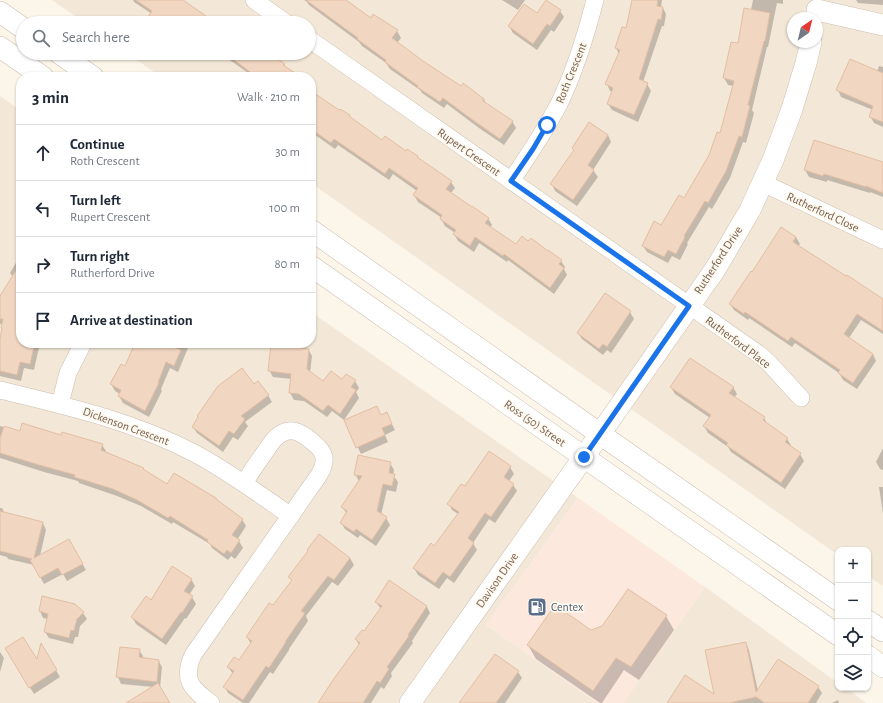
<!DOCTYPE html>
<html lang="en">
<head>
<meta charset="utf-8">
<style>
	body { margin:0; font-family:"Alegreya Sans",sans-serif; background:#f2f2f3; color:#1f2937 }
	.controls { position:absolute; right:12px; bottom:12px; display:grid; overflow:hidden; border-radius:8px; box-shadow:0 1px 3px #0004 }
	.controls button { width:36px; height:36px; display:grid; place-items:center; padding:0; border:0; border-bottom:1px solid #e0e1e3; background:#fff; color:#1f2937; font:20px sans-serif }
	.compass { position:absolute; left:787px; top:12px; width:36px; height:36px; border-radius:50%; background:#fff; box-shadow:0 1px 3px #0004; rotate:35deg }
	.stop { position:absolute; width:12px; height:12px; margin:-9px; border:3px solid #1a73e8; border-radius:50%; background:#fff }
	.stop.end { background:#1a73e8; border-color:#fff; box-shadow:0 1px 4px #0008 }
	.list { margin:0; padding:0; list-style:none }
	h2 { display:flex; justify-content:space-between; align-items:center; height:52px; margin:0; padding:0 16px; font-size:17px }
	h2 small { font-size:13px; font-weight:400; color:#747a83 }
	.list li { display:grid; grid-template-columns:26px 1fr auto; gap:12px; align-items:center; box-sizing:border-box; height:56px; padding:0 16px; border-top:1px solid #e0e1e3 }
	.list b { display:block; font-size:15px; white-space:nowrap }
	.list p { margin:0; font-size:13px; white-space:nowrap; color:#747a83 }
	.list em { font-size:13px; font-style:normal; color:#747a83 }
	.icon { flex:none; width:22px; height:22px; fill:none; stroke:currentColor; stroke-width:2; stroke-linecap:round; stroke-linejoin:round }
	.map { position:relative; flex:none; width:883px; height:703px; overflow:hidden }
	.search { position:absolute; background:#fff; box-shadow:0 1px 3px #0004; left:16px; top:16px; width:300px; height:44px; display:flex; align-items:center; gap:10px; box-sizing:border-box; padding:0 14px; border-radius:22px; color:#747a83; font-size:15px }
	.panel { position:absolute; background:#fff; box-shadow:0 1px 3px #0004; left:16px; top:72px; width:300px; height:276px; border-radius:16px }
	.map>svg:first-child { display:block }
</style>
</head>
<body>
<div class="map">
<svg width="883" height="703" viewBox="0 0 883 703">
	<rect width="100%" height="100%" fill="#fcf5e9"/>
	<g fill="#f3e8d7" fill-rule="evenodd">
		<path d="M52 0H883V586L868 576V550H838V555L311 183V77H161L127 53H309V23H85ZM793 18H817V42H793Z"/>
		<path d="M0 96 21 111V343H311V312L578 498 486 625 597 703H0Z"/>
		<path d="M705 587 838 683V688H846L866 703H623Z"/>
	</g>
	<path fill="#fce8dd" d="M578 498 705 587 623 703H597L486 625Z"/>
	<g fill="#0003">
		<path d="M133 0H183L214 23H146L152 14 134 2Z"/>
		<path d="M304 0H345L371 19 397 31 401 38 397 43 422 61 461 87 484 99 486 104 512 121 516 128 504 145 479 128 447 104 444 108 422 93 420 90 390 69 386 63 362 46 359 42 309 5 307 2Z"/>
		<path d="M502 0H525L518 10Z"/>
		<path d="M633 0H662L661 8H663L666 14 664 26H662L643 82 647 84 651 91 638 122 612 110 608 104 613 92 610 91 607 84 619 54 616 48 627 29Z"/>
		<path d="M753 0H783V4L777 3 768 47H767L752 110 754 113 746 143 743 142 730 178 712 209 709 207 687 243 688 244 680 260 672 256 668 263 647 252 643 246 685 200 721 134 734 86 728 85 724 78 732 43 739 45 751 10Z"/>
		<path d="M856 0H883V5L858 3Z"/>
		<path d="M560 11 564 17 554 32 551 30 537 50 513 33 509 26Z"/>
		<path d="M220 53H264L284 64 286 68 299 77H252L251 75Z"/>
		<path d="M879 66 883 67V127L874 123 870 116 873 110 841 97 838 90 877 71Z"/>
		<path d="M311 92 383 142 451 182 455 188 451 193 488 218 492 225 490 228 516 246 561 261 565 267 564 269 567 275 554 294 508 260 507 262 479 243 474 252 458 241 454 234 455 233 445 226 441 219 442 218 418 202 414 195 417 191 393 174 389 180 338 145 335 149 311 132Z"/>
		<path d="M608 135 611 142 593 170 598 177 577 206 555 191 552 184Z"/>
		<path d="M883 162V197L870 192V193L827 180V182L809 177 805 170Z"/>
		<path d="M796 237 800 244 798 246 883 300V334L861 320 849 338 873 354 876 361 857 389 843 380 839 373 795 343 792 347 749 318 748 320 734 310 730 304 752 273Z"/>
		<path d="M17 261 21 264V263V343H40L34 370 24 368 21 381 0 376V343L3 325 0 324V294L2 295 13 277 10 273Z"/>
		<path d="M606 295 630 312 634 319 611 353 607 350 603 355 582 339 578 333Z"/>
		<path d="M136 343H189L188 348 178 372 170 368 161 389 162 391 149 417 123 403 119 396 120 394 115 391 111 384 126 367Z"/>
		<path d="M308 349 312 356 310 373 324 382 343 380 355 381 359 388 356 392 359 398 344 420 332 411 327 417 304 401 294 400 290 393 292 379 273 377 269 370Z"/>
		<path d="M254 386 268 395 272 402 245 422 248 426 238 440 233 437 223 452 197 433 193 427 199 418Z"/>
		<path d="M671 387H733L737 394 734 398 764 418 768 425 787 439 791 445 790 447 800 454 804 461 785 489 731 452 728 447 708 433 704 426 710 418 675 394Z"/>
		<path d="M390 420 395 430 385 435 388 442 361 454 345 421Z"/>
		<path d="M0 426 20 432 62 436 102 445 106 451V453L143 469 144 471 168 486 242 519 246 526 237 540 239 541 243 548 235 559 231 556 228 560 212 548 210 544 173 522 172 524 141 506 117 496 79 483 78 481 44 472 0 458Z"/>
		<path d="M883 448V470L880 469 876 462Z"/>
		<path d="M390 463 394 470 393 475 398 482 396 492 387 490 381 515 386 518 390 525 376 546 360 535 358 538 345 529 341 523 347 514 342 507 359 481 355 474Z"/>
		<path d="M510 467 514 474 509 481 513 485 517 491 495 523 489 519 473 543 477 550 454 583 447 578 439 589 418 575 414 568 435 547 458 514 452 510 449 504 465 488Z"/>
		<path d="M879 487H883V513Z"/>
		<path d="M0 508H2L5 514 43 523 46 530 40 556 69 540 86 570 67 581 63 574 44 584 34 565 8 559 7 557 0 555Z"/>
		<path d="M350 558 354 565 338 586 332 582 306 616 308 621 289 649V650L273 674 270 672 249 703H243L228 693 225 687 233 674 228 667 239 662 251 644 247 637 273 607 292 581 289 577Z"/>
		<path d="M191 579 195 586 189 595 192 597 196 604 186 619 185 618 166 645 136 624 132 617 151 601Z"/>
		<path d="M390 582 427 607 430 613 412 641 413 643 391 673 392 676 384 689 381 687 371 703H320L359 645 356 639 364 632 381 609 376 602Z"/>
		<path d="M628 590 666 616 674 630 639 680 624 670 602 703H600L536 659 528 645 590 631 603 627Z"/>
		<path d="M40 611 83 613 87 619 80 626 78 637H75L73 644 49 638 45 632 48 619 43 618Z"/>
		<path d="M746 643 749 650 758 691 818 687 822 693 816 703H668L716 696Z"/>
		<path d="M41 646 60 677 34 694 6 648 37 662Z"/>
		<path d="M139 650 143 656V659L158 660 162 667 160 688 169 703H128L154 687 121 684 118 677Z"/>
		<path d="M0 652 4 658 0 672Z"/>
		<path d="M518 672 522 678 505 703H460Z"/>
		<path d="M838 700 839 703H832Z"/>
	</g>
	<g fill="#f1d6c1" stroke="#e3bea2">
		<path d="M136 0H183L216 23H144L152 11Z"/>
		<path d="M306 0H346L371 18 373 14 398 30 392 38 423 61 461 86 463 83 484 99 483 101 513 121 500 139 474 121 443 98 440 102 417 87 418 86 385 62 386 60 357 39 358 38Z"/>
		<path d="M546 0 561 10 550 26 547 24 533 44 508 26 524 4 537 13Z"/>
		<path d="M632 0H658L657 6 663 7 661 20 658 19 639 79 648 83 634 115 607 104 613 88 605 84 620 50 615 48 622 27 626 28Z"/>
		<path d="M744 8 770 13 765 41H764L748 105 750 106 742 137 739 136 726 171 708 203 705 201 684 236 685 237 676 254 668 250 664 257 642 246 654 221 661 225 679 195 684 198 709 155 717 132 720 133 734 81 723 78 731 42 738 43Z"/>
		<path d="M225 53H269L285 64 283 65 301 77H246L250 72Z"/>
		<path d="M850 59 883 73V122L869 117 873 106 836 90Z"/>
		<path d="M311 91 339 110 340 109 350 115 349 116 382 140 385 136 406 151 407 149 418 156 417 157 452 181 446 189 472 207V206L489 218 485 223 516 244 522 236 528 241 531 238 548 251V250L562 260 559 264 564 268 550 288 504 254 503 256 475 237 470 246 453 234 456 230 440 219 442 215 413 195 418 188 389 168 385 174 334 139 331 143 311 129Z"/>
		<path d="M589 122 608 135 588 165 594 170 573 200 550 184 574 150 572 148Z"/>
		<path d="M814 140 883 162V193L866 186V187L824 174 823 176 804 170Z"/>
		<path d="M781 227 796 237 793 242 846 276 847 275 883 299V331L857 314 844 334 873 354 853 383 838 373 840 370 791 337 788 341 745 312 744 314 729 304 751 271 752 272Z"/>
		<path d="M21 262V343H35L30 364 20 362 17 375 0 371V339L2 328H1L3 319H0V296Z"/>
		<path d="M605 293 631 311 607 347 603 344 599 349 577 333Z"/>
		<path d="M135 343H165L181 350 174 366 166 362 158 383H159L145 411 118 396 121 390 110 384 121 364 125 366Z"/>
		<path d="M271 344 309 349 307 369 323 381 331 371 342 379 346 374 356 380 351 387 356 390 340 414 328 405 323 411 299 394 289 393 291 374 268 371Z"/>
		<path d="M690 358 734 387 729 393 765 417 763 420 788 438 785 442 801 453 781 483 726 445 728 443 703 426 711 415 670 387Z"/>
		<path d="M242 368 254 384 258 381 269 395 241 416 245 419 234 434 229 431 219 446 192 427 198 417 197 416 218 386Z"/>
		<path d="M377 406 381 415 387 412 392 424 382 428 385 435 356 448 344 420Z"/>
		<path d="M22 423 61 435 62 432 103 444 101 450 144 468 143 469 167 484 174 473 216 498V499L243 519 232 535 240 540 231 553 227 550 224 554 207 542 208 540 170 516 168 518 137 500 113 489 74 477 75 475 39 465 0 453V438L4 426 20 431Z"/>
		<path d="M489 451 511 466 504 477 514 484 491 517 485 513 468 538 474 543 450 577 443 572 435 583 413 568 431 543 434 546 459 512 447 504 461 484 465 486Z"/>
		<path d="M358 455 391 462 389 473 395 474 392 486 383 484 377 511 387 517 372 540 356 529 354 532 340 523 347 511 341 507 362 476 354 475Z"/>
		<path d="M0 511 43 522 34 558 69 539 83 564 62 575 58 568 40 578 30 560 32 559 0 551Z"/>
		<path d="M319 534 350 558 334 580 328 576 301 611 305 613 285 642H286L269 668 266 666 243 700 223 687 234 671 227 667 234 657 239 660 252 641 246 637 269 603 273 605 292 580 288 577 308 551 307 550Z"/>
		<path d="M172 566 192 579 184 591 193 596 182 613 181 612 162 639 131 617 146 596 151 600Z"/>
		<path d="M389 580 427 606 408 635 409 636 387 667 389 669 380 683 377 681 363 703H318L333 680 360 643 355 639 362 630 364 631 382 606 375 602Z"/>
		<path d="M628 589 667 615 631 667 616 658 593 691 527 645 555 605 591 630 602 626Z"/>
		<path d="M42 596 75 604 84 612 77 619 74 631 71 630 69 638 44 632 48 614 39 611Z"/>
		<path d="M23 637 37 659 41 643 57 670 29 688 5 648Z"/>
		<path d="M746 642 756 692 778 659 819 686 808 703H765L756 697 729 703H667L685 675 714 694 705 650Z"/>
		<path d="M120 647 140 649 139 657 159 660 157 682 116 677Z"/>
		<path d="M495 654 519 671 496 703H459Z"/>
		<path d="M158 683 170 703H126Z"/>
	</g>
	<g fill="none" stroke-linecap="round" stroke-linejoin="round">
		<g stroke="#cebeaf" stroke-width="18">
			<g id="minor">
				<path d="M254 0 286 23"/>
				<path d="M309 39 760 355 768 362 801 398"/>
				<path d="M511 181C528 156 545 131 559 104 575 71 586 35 595 0"/>
				<path d="M763 183 883 240"/>
				<path d="M0 390C66 406 133 421 194 453 228 471 259 494 291 516"/>
				<path d="M60 404 68 373 83 343"/>
				<path d="M211 703C191 689 182 679 193 655L319 475C322 470 325 463 324 457 322 447 303 433 294 431 289 430 283 432 279 435 273 439 269 446 265 452 258 462 251 472 244 483"/>
			</g>
		</g>
		<g stroke="#cebeaf" stroke-width="22">
			<g id="tertiary">
				<path d="M817 10 883 25"/>
				<path d="M0 12 23 28"/>
				<path d="M0 47 43 77"/>
				<path d="M59 53 93 77"/>
				<path d="M311 230 600 434 838 600"/>
				<path d="M311 266 838 635"/>
				<path d="M868 621 883 631"/>
				<path d="M868 656 883 667"/>
				<path d="M410 703 600 434 716 268 750 210 773 160 792 109 806 63 811 42"/>
			</g>
		</g>
		<use href="#minor" stroke="#fff" stroke-width="17"/>
		<use href="#tertiary" stroke="#fff" stroke-width="21"/>
	</g>
	<g fill="none" stroke-linecap="round" stroke-linejoin="round">
		<path stroke="#1a73e8" stroke-width="5" d="M547 125 533 149 511 181 689 306 584 457"/>
	</g>
	<defs>
		<g id="fuel-square" transform="scale(1)"><rect x="-9" y="-9" width="18" height="18" rx="4" fill="#5c6f8a" stroke="#fef9ef"/><path d="M-5.5-6h7V0h2V4h1.3V-2.5L3-4.5l.8-.8L6-3V5H2.5V1h-1V6h-7ZM-4.2-4.7v3.2H.2V-4.7Z" fill="#fff"/></g>
	</defs>
	<g fill-rule="evenodd">
		<use href="#fuel-square" x="537" y="607"/>
	</g>
	<g text-anchor="middle" dominant-baseline="central" stroke-width="3.5" stroke-linejoin="round" paint-order="stroke">
		<g font-size="12" fill="#765e4d" stroke="#fef9ef">
			<text transform="translate(571 73) rotate(-68)">Roth Crescent</text>
			<text transform="translate(469 152) rotate(35)">Rupert Crescent</text>
			<text transform="translate(823 212) rotate(25)">Rutherford Close</text>
			<text transform="translate(718 260) rotate(-57)">Rutherford Drive</text>
			<text transform="translate(738 342) rotate(37)">Rutherford Place</text>
			<text transform="translate(535 423) rotate(35)">Ross (50) Street</text>
			<text transform="translate(126 426) rotate(20)">Dickenson Crescent</text>
			<text transform="translate(497 580) rotate(-55)">Davison Drive</text>
		</g>
		<g font-size="12" fill="#4e5e75" stroke="#fef9ef" text-anchor="start">
			<text x="551" y="607">Centex</text>
		</g>
	</g>
</svg>
<div class="controls">
<button>+</button>
<button>−</button>
<button><svg class="icon" aria-label="locate" viewBox="0 0 24 24"><circle cx="12" cy="12" r="6"/><path d="M12 2v4M12 18v4M2 12h4M18 12h4"/></svg></button>
<button><svg class="icon" aria-label="layers" viewBox="0 0 24 24"><path d="M12 4l9 5-9 5-9-5zM3 14l9 5 9-5"/></svg></button>
</div>
<svg class="compass" viewBox="-18 -18 36 36"><path d="M0-13l5 13h-10z" fill="#e53935"/><path d="M0 13l5-13h-10z" fill="#747a83"/></svg>
<div class="stop" style="left:547px;top:125px"></div>
<div class="stop end" style="left:584px;top:457px"></div>
<div class="search"><svg class="icon" aria-label="search" viewBox="0 0 24 24"><circle cx="10" cy="10" r="6"/><path d="M15 15l6 6"/></svg>Search here</div>
<section class="panel">
<h2>3 min<small>Walk · 210 m</small></h2>
<ul class="list">
<li><svg class="icon" aria-label="ahead" viewBox="0 0 24 24"><path d="M12 20V5M6 11l6-6 6 6"/></svg><div><b>Continue</b><p>Roth Crescent</p></div><em>30 m</em></li>
<li><svg class="icon" aria-label="left" viewBox="0 0 24 24"><path d="M17 20v-9H6M10 6l-5 5 5 5"/></svg><div><b>Turn left</b><p>Rupert Crescent</p></div><em>100 m</em></li>
<li><svg class="icon" aria-label="right" viewBox="0 0 24 24"><path d="M7 20v-9h11M14 6l5 5-5 5"/></svg><div><b>Turn right</b><p>Rutherford Drive</p></div><em>80 m</em></li>
<li><svg class="icon" aria-label="arrive" viewBox="0 0 24 24"><path d="M6 21V4h12l-3 4 3 4H6"/></svg><div><b>Arrive at destination</b></div></li>
</ul>
</section>
</div>
</body>
</html>
